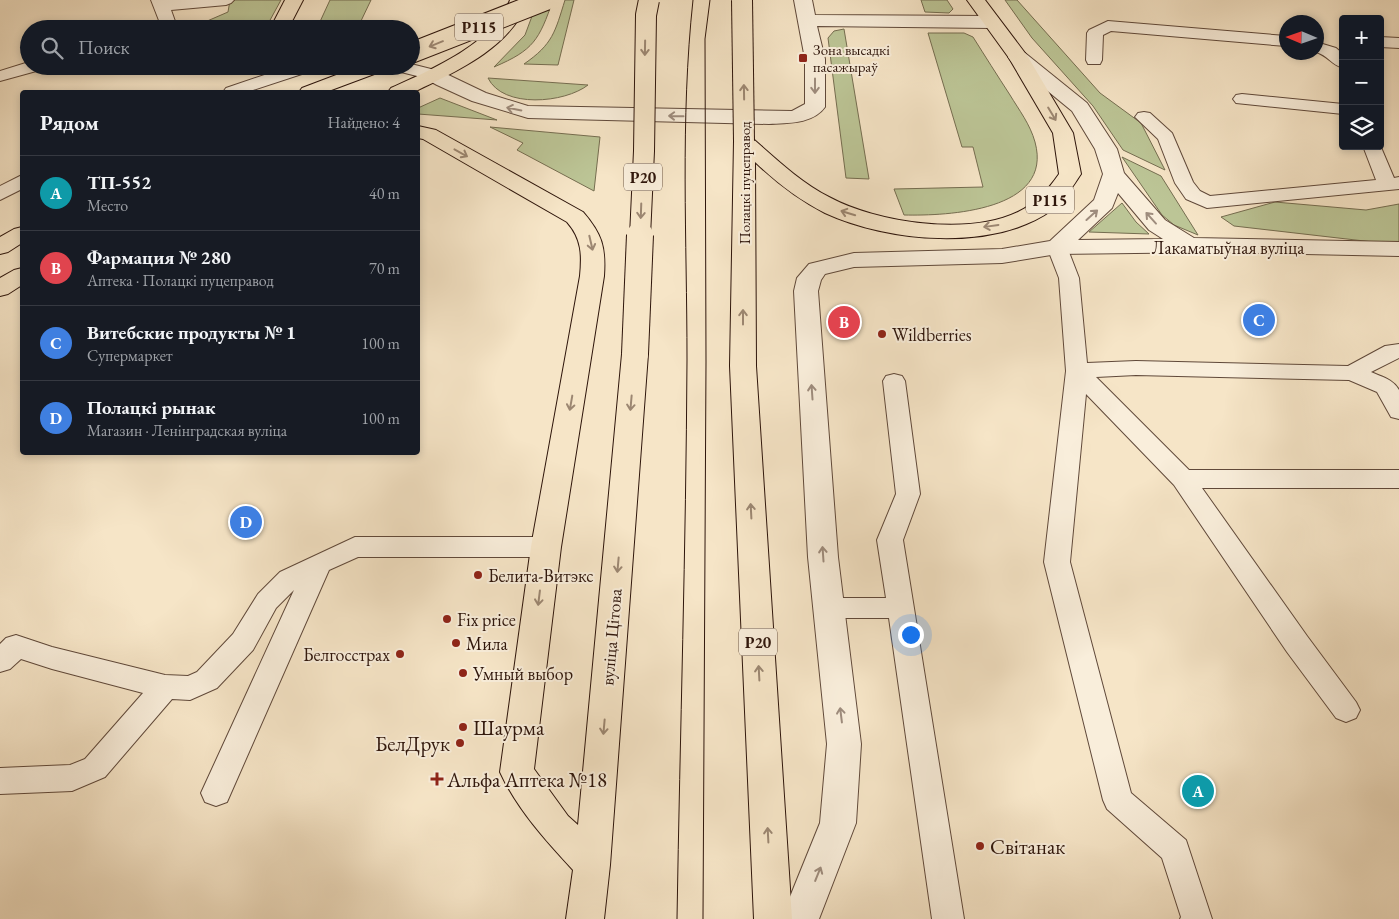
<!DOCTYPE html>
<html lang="ru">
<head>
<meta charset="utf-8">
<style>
	body { margin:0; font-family:"EB Garamond",serif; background:#20242c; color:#f1f3f6 }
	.controls { position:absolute; right:15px; top:15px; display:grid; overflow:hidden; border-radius:5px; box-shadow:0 2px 8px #0003 }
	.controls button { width:45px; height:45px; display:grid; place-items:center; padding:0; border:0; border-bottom:1px solid #363941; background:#171b24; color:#f1f3f6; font:25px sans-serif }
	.compass { position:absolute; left:1279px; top:15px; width:45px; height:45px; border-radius:50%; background:#171b24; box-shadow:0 2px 8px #0003; rotate:272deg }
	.you { position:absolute; left:910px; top:634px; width:18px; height:18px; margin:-12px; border:4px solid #fff; border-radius:50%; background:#1a73e8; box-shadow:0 0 0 8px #1a73e833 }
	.badge { display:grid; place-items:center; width:32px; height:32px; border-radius:50%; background:#c59692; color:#fff; font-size:16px; font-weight:700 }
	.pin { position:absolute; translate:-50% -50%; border:2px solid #fff; box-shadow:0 1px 5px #0006 }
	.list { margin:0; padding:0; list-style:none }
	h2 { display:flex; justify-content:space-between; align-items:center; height:65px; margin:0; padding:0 20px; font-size:21px }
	h2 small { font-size:16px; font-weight:400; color:#9ea1a6 }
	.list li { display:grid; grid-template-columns:32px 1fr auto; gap:15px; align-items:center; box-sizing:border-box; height:75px; padding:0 20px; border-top:1px solid #363941 }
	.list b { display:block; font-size:19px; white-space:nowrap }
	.list p { margin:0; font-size:16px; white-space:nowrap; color:#9ea1a6 }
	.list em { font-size:16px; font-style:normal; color:#9ea1a6 }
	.icon { flex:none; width:28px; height:28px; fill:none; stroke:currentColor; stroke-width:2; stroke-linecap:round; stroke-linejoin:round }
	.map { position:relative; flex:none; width:1399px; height:919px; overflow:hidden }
	.search { position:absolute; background:#171b24; box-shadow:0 2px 8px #0003; left:20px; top:20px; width:400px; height:55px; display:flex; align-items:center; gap:12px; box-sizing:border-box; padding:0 18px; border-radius:28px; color:#9ea1a6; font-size:19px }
	.panel { position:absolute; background:#171b24; box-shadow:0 2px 8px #0003; left:20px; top:90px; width:400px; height:365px; border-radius:5px }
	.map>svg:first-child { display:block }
</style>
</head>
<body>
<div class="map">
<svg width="1399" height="919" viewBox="0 0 1399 919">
	<rect width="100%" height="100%" fill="#f6e5c7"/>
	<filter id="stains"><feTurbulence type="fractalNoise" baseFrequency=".004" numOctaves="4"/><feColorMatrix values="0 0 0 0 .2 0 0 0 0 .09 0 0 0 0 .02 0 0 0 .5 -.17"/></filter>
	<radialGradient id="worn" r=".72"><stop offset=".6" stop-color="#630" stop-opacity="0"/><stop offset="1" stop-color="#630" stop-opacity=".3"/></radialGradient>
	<g fill="#bcc596" stroke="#756d50">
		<path d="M230 0H281L269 22 260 24 257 29H206L198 25 228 12Z"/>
		<path d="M330 0H371L360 23 347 29H319L318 26Z"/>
		<path d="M538 0H553C539 40 534 50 494 67L525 35Z"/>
		<path d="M565 0H574L558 65 524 64C553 44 555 32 565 0Z"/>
		<path d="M921 0H947L953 9 949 13 925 12Z"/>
		<path d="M1005 0H1017L1100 93 1141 123 1165 170 1123 150 1093 106 1032 38Z"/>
		<path d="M844 29 869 179 846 178 828 38 834 31Z"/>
		<path d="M928 33H964L973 37C985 56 997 75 1010 95 1019 110 1030 124 1035 142 1054 211 948 216 904 215L894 189 983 187 973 147H962Z"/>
		<path d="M488 78 588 85C565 103 503 109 488 78Z"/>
		<path d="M440 98 497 120 418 114V108Z"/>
		<path d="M490 127 600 137 594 191 517 150 523 143Z"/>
		<path d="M1122 157 1161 176 1198 235 1174 225 1162 215Z"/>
		<path d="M1275 202 1366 210 1399 204V245L1234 226 1221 217Z"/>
		<path d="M1122 203 1136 222 1149 234 1089 232Z"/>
	</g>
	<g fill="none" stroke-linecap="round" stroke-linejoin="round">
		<g stroke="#60493a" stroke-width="2">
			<g id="lane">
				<path d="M151 0H234L231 3 226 5 171 10 176 24 172 29H154L160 23Z"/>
				<path d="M1108 21 1286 36V46L1111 31 1103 35 1102 60 1100 64H1088L1086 60 1087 33 1089 30Z"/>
				<path d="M1380 37 1399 38V48L1380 47Z"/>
				<path d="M1316 42 1336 48 1343 54V68C1332 65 1327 55 1316 52Z"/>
				<path d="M29 62V66H42L40 70 0 81V71Z"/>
				<path d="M411 64 439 71 441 75 439 79 433 80 393 70 391 66H411Z"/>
				<path d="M291 66H316L314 70 247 92H223L226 88Z"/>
				<path d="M1242 94 1343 104V114L1236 103 1233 99 1236 95Z"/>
				<path d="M1144 112 1150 113 1172 133 1193 182 1200 191 1210 196 1376 180 1363 146 1380 145 1394 178 1399 177V189L1207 208 1186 199 1175 183 1158 139 1135 117 1138 113Z"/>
				<path d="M22 175V189L0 200V186Z"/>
				<path d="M1057 241 1064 243 1067 247 1079 278 1087 363 1136 361 1348 366 1385 346 1399 344V358L1371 372C1382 377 1393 379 1399 390V419L1391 417 1377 392 1349 380 1136 375 1096 377 1189 470H1399V488H1202L1307 636 1356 702 1360 710 1356 718 1346 722 1336 718 1287 652 1174 485 1086 394 1070 562 1131 793 1186 840 1212 919H1180L1181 917 1162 858 1107 809 1103 800 1044 562 1066 371 1059 278 1047 247 1050 243Z"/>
				<path d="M894 374 902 376 905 381 920 494 903 540 964 919H932L889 618H828L819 615 815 608 819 601 828 598H886L877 540 896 494 883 381 886 376Z"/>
				<path d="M355 537H546L555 540 559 547 555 554 546 557H358L329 570 227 802 216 806 205 802 201 793 294 590 276 608 253 650 217 688 190 700 172 699 105 777 72 791 0 794V768L70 765 85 759 143 693 52 669 21 659 10 669 0 672V644L6 638 16 635 52 647 165 675 188 676 197 672 233 634 258 594 280 572Z"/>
			</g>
		</g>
		<g stroke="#60493a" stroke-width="2">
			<g id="street">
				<path d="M794 0H812L815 15 991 16 998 18 1000 22 998 26 991 28 817 26 825 59V107C813 124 788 123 769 124L528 118 472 101 437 85 426 79 423 75 426 71 433 69 440 71 486 93 528 106 792 111 805 104V59Z"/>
				<path d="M1018 51 1025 53 1087 103 1117 149 1124 173 1165 220 1194 238 1399 242V256L1214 252 1057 254 1002 263 854 267 825 274 821 280 818 291 838 557 861 744 856 823 819 919H781L820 823 827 744 808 557 794 291 797 278 809 264 854 253 1002 249 1050 241 1094 200 1103 174 1095 149 1072 111 1011 61 1008 57 1011 53ZM1118 193 1149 230 1163 239 1078 240 1112 208Z"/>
			</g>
		</g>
		<g stroke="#2e150b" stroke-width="2">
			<g id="primary">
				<path d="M285 0H303L288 29H270Z"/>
				<path d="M510 0H528C512 46 460 70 418 90L413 92H388L391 88C431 70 494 43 510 0Z"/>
				<path d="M967 0H985L1028 57 1073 133 1081 174C1073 186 1064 201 1052 210 993 252 888 242 825 213 799 200 776 182 755 162L756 366 792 919H754L730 366 734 141 737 137 744 135 751 137C776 159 800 182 829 197 877 223 968 236 1018 212 1036 203 1048 190 1059 174L1053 133 1009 58Z"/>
				<path d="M360 66H387L385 70 326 92H299L302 88Z"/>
				<path d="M418 126 436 130 583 212C602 234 606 247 604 276L561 547 534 769 568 816 578 825 622 354 626 348 635 346 644 348 648 354 610 865 604 919H566L573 870C546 841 517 809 500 772L531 547 580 276C582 255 582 239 567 222L423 139 418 138Z"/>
				<path d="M22 227V243L8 252 0 254V237L14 229Z"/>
				<path d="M22 268V285L8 294 0 296V278L14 270Z"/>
			</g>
		</g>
		<use href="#lane" fill="#f9eedb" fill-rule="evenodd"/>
		<use href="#street" fill="#f9eedb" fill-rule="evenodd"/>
		<use href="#primary" fill="#f6e5c7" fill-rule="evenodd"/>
		<g stroke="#2e150b" stroke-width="1">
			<path d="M677 919C680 733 686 546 687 360 687 240 680 120 693 0"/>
			<path d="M703 919 706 362 705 39 710 0"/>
		</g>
		<g stroke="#2e150b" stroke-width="22" stroke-linecap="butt">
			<g id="primary-bridge-far1">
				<path d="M742 0 744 141"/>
				<path d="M411 53 546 0"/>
				<path d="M640 236 644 151 646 15 649 0"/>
			</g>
		</g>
		<g stroke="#2e150b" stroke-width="28" stroke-linecap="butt">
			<path id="primary-bridge" d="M635 354 640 235"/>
		</g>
		<use href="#primary-bridge-far1" stroke="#f6e5c7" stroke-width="20"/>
		<use href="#primary-bridge" stroke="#f6e5c7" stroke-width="26"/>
	</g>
	<defs><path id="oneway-shaft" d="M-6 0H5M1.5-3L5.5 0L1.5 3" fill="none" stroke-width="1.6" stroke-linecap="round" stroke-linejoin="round" transform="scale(1.25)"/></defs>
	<g stroke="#9c8772">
		<use href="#oneway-shaft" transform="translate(436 44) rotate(158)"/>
		<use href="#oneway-shaft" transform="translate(645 48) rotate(91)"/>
		<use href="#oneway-shaft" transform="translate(744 92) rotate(-91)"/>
		<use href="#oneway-shaft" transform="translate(1052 114) rotate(59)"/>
		<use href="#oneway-shaft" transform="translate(461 153) rotate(29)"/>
		<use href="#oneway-shaft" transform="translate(641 211) rotate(92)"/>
		<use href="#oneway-shaft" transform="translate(848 213) rotate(-163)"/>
		<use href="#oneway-shaft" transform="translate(991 226) rotate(172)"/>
		<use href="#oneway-shaft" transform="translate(591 243) rotate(77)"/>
		<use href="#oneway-shaft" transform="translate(743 317) rotate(-90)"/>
		<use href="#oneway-shaft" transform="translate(571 403) rotate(100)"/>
		<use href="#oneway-shaft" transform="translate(631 403) rotate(95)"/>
		<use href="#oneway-shaft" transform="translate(751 511) rotate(-93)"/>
		<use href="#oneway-shaft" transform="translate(618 565) rotate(95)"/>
		<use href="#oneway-shaft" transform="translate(539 598) rotate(97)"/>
		<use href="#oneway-shaft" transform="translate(759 673) rotate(-93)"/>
		<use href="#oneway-shaft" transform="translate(604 727) rotate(95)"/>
		<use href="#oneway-shaft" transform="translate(768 835) rotate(-93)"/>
	</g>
	<g stroke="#9e8c7d">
		<use href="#oneway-shaft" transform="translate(815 86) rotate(90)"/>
		<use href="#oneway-shaft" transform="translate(514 109) rotate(-169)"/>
		<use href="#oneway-shaft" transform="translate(676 116) rotate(-179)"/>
		<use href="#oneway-shaft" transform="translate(1092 215) rotate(-42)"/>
		<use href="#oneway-shaft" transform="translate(1151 218) rotate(-132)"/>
		<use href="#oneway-shaft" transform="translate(812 392) rotate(-94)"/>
		<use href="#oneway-shaft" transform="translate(823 554) rotate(-94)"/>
		<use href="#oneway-shaft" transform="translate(841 715) rotate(-97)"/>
		<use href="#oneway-shaft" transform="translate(818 874) rotate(-68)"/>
	</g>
	<g fill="#8f2418" stroke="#f9eedb" stroke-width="2">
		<rect x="798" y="53" width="10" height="10" rx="2.5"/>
		<circle cx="882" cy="334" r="5"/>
		<circle cx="478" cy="575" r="5"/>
		<circle cx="447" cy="619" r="5"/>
		<circle cx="456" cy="643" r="5"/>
		<circle cx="400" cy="654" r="5"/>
		<circle cx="463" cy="673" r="5"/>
		<circle cx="463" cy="727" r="5"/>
		<circle cx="460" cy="743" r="5"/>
		<path d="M434.5 771.5h5v5h5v5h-5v5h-5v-5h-5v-5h5z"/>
		<circle cx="980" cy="846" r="5"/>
	</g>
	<g text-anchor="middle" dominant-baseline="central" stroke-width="4" stroke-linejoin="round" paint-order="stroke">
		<g font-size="15" fill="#2e150b" stroke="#f9eedb" text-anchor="start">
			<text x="813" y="49">Зона высадкі<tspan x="813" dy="17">пасажыраў</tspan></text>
		</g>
		<g font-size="15" fill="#2e150b" stroke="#f9eedb">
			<text transform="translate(744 183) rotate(-90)">Полацкі пуцеправод</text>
		</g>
		<g fill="#f9eedb" stroke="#6b5649" stroke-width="1">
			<rect x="455" y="13.5" width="48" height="27" rx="4"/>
			<rect x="624" y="163.5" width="38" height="27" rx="4"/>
			<rect x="1026" y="186.5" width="48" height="27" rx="4"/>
			<rect x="739" y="628.5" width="38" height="27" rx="4"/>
		</g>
		<g font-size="16" font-weight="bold" fill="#2e150b">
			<text x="479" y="27">Р115</text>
			<text x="643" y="177">Р20</text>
			<text x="1050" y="200">Р115</text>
			<text x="758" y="642">Р20</text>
		</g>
		<g font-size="18" fill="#2e150b" stroke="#f9eedb">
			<text x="1228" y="247">Лакаматыўная вуліца</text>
			<text transform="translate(611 637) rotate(-85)">вуліца Цітова</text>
		</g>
		<g font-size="18" fill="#2e150b" stroke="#f9eedb" text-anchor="start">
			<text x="892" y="334">Wildberries</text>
			<text x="488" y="575">Белита-Витэкс</text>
			<text x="457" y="619">Fix price</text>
			<text x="466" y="643">Мила</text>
			<text x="390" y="654" text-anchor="end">Белгосстрах</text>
			<text x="473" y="673">Умный выбор</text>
		</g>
		<g font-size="21" fill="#2e150b" stroke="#f9eedb" text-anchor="start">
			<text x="473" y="727">Шаурма</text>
			<text x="450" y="743" text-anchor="end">БелДрук</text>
			<text x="447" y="779">Альфа Аптека №18</text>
			<text x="990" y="846">Світанак</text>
		</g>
	</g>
	<rect width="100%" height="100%" filter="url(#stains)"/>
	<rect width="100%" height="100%" fill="url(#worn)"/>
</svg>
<div class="controls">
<button>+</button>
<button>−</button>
<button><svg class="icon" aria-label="layers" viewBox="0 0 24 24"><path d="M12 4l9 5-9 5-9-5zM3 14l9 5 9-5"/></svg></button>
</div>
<svg class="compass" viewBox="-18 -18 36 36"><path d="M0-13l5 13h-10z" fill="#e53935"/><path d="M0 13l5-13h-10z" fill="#9ea1a6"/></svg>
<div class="you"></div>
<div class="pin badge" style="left:1198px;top:791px;background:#0f9aa8">A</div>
<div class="pin badge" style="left:844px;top:322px;background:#e0444e">B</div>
<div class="pin badge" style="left:1259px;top:320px;background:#3f7fe0">C</div>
<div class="pin badge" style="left:246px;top:522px;background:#3f7fe0">D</div>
<div class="search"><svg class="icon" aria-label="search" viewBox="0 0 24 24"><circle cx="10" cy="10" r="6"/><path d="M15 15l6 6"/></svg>Поиск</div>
<section class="panel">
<h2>Рядом<small>Найдено: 4</small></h2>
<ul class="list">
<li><span class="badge" style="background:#0f9aa8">A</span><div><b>ТП-552</b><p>Место</p></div><em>40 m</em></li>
<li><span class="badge" style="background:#e0444e">B</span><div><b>Фармация № 280</b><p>Аптека · Полацкі пуцеправод</p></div><em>70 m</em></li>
<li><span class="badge" style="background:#3f7fe0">C</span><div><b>Витебские продукты № 1</b><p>Супермаркет</p></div><em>100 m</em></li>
<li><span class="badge" style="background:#3f7fe0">D</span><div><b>Полацкі рынак</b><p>Магазин · Ленінградская вуліца</p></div><em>100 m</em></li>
</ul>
</section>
</div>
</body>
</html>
